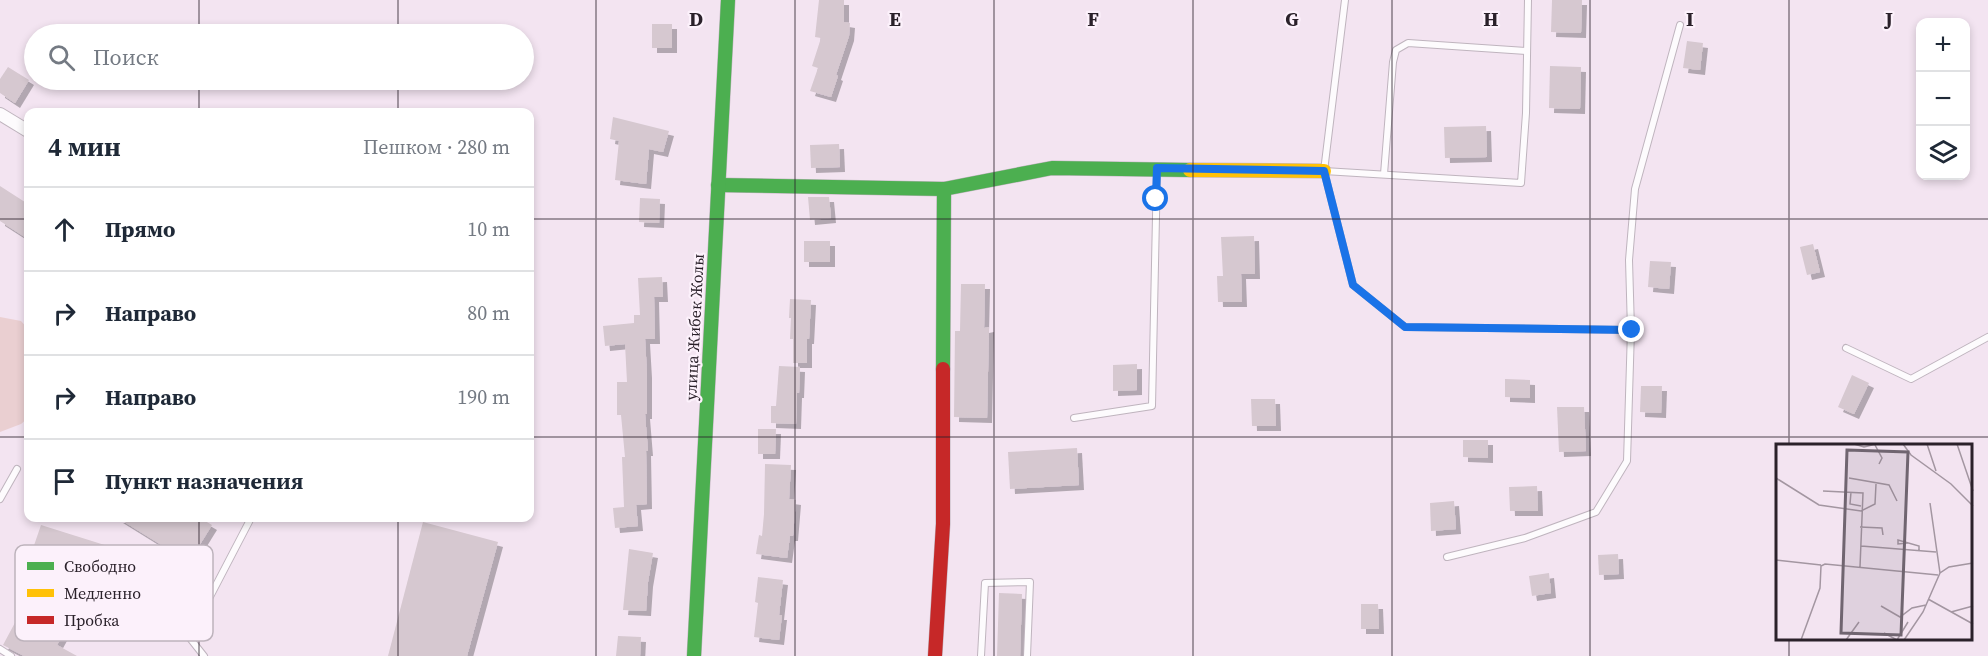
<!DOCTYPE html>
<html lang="ru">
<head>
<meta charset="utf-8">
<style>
	body { margin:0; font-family:"Source Serif 4",serif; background:#f6f6f7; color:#1f2937 }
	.controls { position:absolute; right:18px; top:18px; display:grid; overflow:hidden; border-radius:12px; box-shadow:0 3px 9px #0003 }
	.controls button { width:54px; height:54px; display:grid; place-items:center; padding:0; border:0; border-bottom:2px solid #e0e1e3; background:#fff; color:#1f2937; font:30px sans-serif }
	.stop { position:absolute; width:18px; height:18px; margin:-14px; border:4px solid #1a73e8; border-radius:50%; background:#fff }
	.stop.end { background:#1a73e8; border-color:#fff; box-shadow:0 2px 6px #0008 }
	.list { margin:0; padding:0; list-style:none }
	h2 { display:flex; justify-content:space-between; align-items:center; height:78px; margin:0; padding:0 24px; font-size:26px }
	h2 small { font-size:20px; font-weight:400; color:#747a83 }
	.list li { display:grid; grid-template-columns:39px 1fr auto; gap:18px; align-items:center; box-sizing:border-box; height:84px; padding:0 24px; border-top:2px solid #e0e1e3 }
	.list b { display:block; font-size:22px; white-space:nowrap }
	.list em { font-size:20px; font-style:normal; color:#747a83 }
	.icon { flex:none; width:33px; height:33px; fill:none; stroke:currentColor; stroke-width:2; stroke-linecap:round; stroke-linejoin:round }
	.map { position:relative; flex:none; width:1988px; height:656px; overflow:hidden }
	.search { position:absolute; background:#fff; box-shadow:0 3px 9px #0003; left:24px; top:24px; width:510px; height:66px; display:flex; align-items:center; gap:15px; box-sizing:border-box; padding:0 21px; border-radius:33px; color:#747a83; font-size:22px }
	.panel { position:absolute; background:#fff; box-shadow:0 3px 9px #0003; left:24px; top:108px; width:510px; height:414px; border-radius:12px }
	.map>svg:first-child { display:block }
</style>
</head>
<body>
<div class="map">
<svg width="1988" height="656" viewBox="0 0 1988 656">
	<defs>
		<filter id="shadow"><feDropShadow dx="5" dy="5" stdDeviation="0" flood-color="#0004"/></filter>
	</defs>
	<rect width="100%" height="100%" fill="#f3e4f1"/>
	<path fill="#eacfd1" d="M0 317 21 321 28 329V418L21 424 0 432Z"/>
	<g fill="#d6c8d0" filter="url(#shadow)">
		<path d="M819 0H844V22L850 23 849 36 836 75 838 76 831 97 810 91 818 68 812 66 821 38 815 37Z"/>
		<path d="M1552 0H1582L1581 33 1551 32Z"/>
		<rect x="652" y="24" width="20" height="24"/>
		<path d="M1687 41 1703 43 1700 70 1683 68Z"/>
		<path d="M1550 66 1581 67 1580 109 1549 108Z"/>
		<path d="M8 67 29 80 15 103 0 93V79Z"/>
		<path d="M613 117 669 131 663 152 649 149 646 184 615 180 619 141 610 139Z"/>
		<path d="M1486 126 1487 157 1445 158 1444 127Z"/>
		<path d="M839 144 840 167 811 168 810 145Z"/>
		<path d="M0 186 28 204V239L0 221Z"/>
		<path d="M808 197H829L831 218 810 220Z"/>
		<path d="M640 198 660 199 659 223 639 222Z"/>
		<path d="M1254 236 1255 274H1241L1242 302H1218L1217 276H1223L1221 237Z"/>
		<rect x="804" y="241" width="26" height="21"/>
		<path d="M1813 244 1820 272 1807 275 1800 247Z"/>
		<path d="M1650 261 1671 262 1669 289 1648 287Z"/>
		<path d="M662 277 663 297H654L655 339H645L647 373V414H645L648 451H646L647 504 636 505 638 526 615 528 613 508 624 507 622 457H625L621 415H617V382H627L625 344 605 346 603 326 634 323V315H640L638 278Z"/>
		<path d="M961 284H985L984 328 989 327 987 418 954 417 955 331H960Z"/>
		<path d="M790 299 811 300 809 339H807V363H793V339H790L791 318H789Z"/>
		<path d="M1137 364V390L1113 391V365Z"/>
		<path d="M779 366 800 367 799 393H797L796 424 771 423V406H776Z"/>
		<path d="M1852 375 1869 383 1854 414 1838 407Z"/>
		<path d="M1505 379 1530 380V398L1505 397Z"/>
		<path d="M1641 386H1662L1661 413 1640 412Z"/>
		<path d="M1251 399H1275L1276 426H1252Z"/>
		<path d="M1557 407H1584L1586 451 1559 452Z"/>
		<path d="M758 429H776L775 454H758Z"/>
		<path d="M1463 440H1488V458L1463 457Z"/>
		<path d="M1077 448 1079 485 1010 489 1008 452Z"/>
		<path d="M765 464 791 465 789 499 796 500 793 536H790L787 558 756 554 759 535 762 536 764 514Z"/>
		<path d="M1537 486 1538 511H1510L1509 487Z"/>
		<path d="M1454 501 1456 529 1431 531 1430 503Z"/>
		<path d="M118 518H200L212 525 189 562Z"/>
		<path d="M423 522 498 542 467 656H388Z"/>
		<path d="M41 525 111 547 100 582 29 560Z"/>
		<path d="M629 549 653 553 648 582 646 611 623 610Z"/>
		<path d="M1618 554 1619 574 1599 575 1598 555Z"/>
		<path d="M1549 573 1551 593 1532 596 1529 576Z"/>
		<path d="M758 577 783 580 779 615H782L779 640 754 637 758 603 755 602Z"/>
		<path d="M999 593 1022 594 1020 656H997Z"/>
		<path d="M25 604 67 627 57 645 77 656H24L3 645Z"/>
		<path d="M1361 604H1378L1379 629H1361Z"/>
		<path d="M618 636 641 637 640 656H616Z"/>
	</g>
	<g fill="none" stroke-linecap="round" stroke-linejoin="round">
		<g stroke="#bfb4be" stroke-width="8">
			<g id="lane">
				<path d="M1345 0 1324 171 1353 285 1405 327 1631 330"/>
				<path d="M1324 171 1521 183 1526 113 1528 0"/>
				<path d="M1384 174 1393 62 1396 50 1408 43 1527 51"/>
				<path d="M1846 348 1911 379 1988 337"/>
				<path d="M1074 418 1152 406 1157 169"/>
				<path d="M0 499 17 469"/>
				<path d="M1447 557 1525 538 1596 512 1627 461 1631 330 1629 260 1635 189 1680 25"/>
				<path d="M0 649 11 656"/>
				<path d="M204 656 189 637 251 518"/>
				<path d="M981 656 985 583 1030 582 1027 656"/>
			</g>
		</g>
		<g stroke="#bfb4be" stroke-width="14">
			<path id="street" d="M0 114 28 131"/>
		</g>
		<g stroke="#bfb4be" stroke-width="15">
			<g id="fast">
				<path d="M718 185 944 189 1052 168 1190 170"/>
				<path d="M943 369 944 189"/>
				<path d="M694 656 728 0"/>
			</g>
		</g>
		<g stroke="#bfb4be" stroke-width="15">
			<path id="slow" d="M1190 170 1324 171"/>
		</g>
		<g stroke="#bfb4be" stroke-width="15">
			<path id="jam" d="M935 656 943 524V369"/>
		</g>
		<use href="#lane" stroke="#fdfbfd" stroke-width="6"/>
		<use href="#street" stroke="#fdfbfd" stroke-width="12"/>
		<use href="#fast" stroke="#4caf50" stroke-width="14"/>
		<use href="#slow" stroke="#ffc107" stroke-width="14"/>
		<use href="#jam" stroke="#c62828" stroke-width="14"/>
	</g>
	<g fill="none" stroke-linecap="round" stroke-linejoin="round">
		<path stroke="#1a73e8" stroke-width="8" d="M1156 199 1157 168 1324 171 1353 285 1405 327 1632 330"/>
	</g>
	<path fill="none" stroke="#2a212a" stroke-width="1.5" stroke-opacity="0.55" d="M199 0V34M398 0V34M596 0V656M795 0V656M994 0V656M1193 0V656M1392 0V656M1590 0V656M1789 0V446M199 80V112M398 80V112M0 219H28M530 219H1988M0 437H28M530 437H1988M199 518V656M398 518V656M1789 640V656"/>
	<g text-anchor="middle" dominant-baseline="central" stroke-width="4.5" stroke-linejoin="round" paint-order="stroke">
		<g font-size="16" fill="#2a212a" stroke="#fcf1fb">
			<text transform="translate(694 327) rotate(-87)">улица Жибек Жолы</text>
		</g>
	</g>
	<g transform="translate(1776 444)">
		<rect width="196" height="196" fill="#f3e4f1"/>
		<path fill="none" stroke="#a396a1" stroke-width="1.5" d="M78 0 88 3 100 0M127 0 135 11 175 40 197 62M151 0 160 27M181 0 197 47M99 1 106 14 103 20M0 34 43 61 85 67 99 60 100 40M73 34 113 41 121 57M47 47 87 49 84 123M75 48 74 60 85 62M154 59 164 129M84 83 106 84 107 91M132 99 122 100V96L143 102V106M85 102 160 108M0 116 45 121M152 155 197 180M105 162 124 173 136 164 150 161M175 168 197 162M108 189 121 196 132 178M25 196 44 144 45 122 49 120 162 131M70 196 83 178M128 196 147 168 164 129 173 123 197 119"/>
		<path fill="#706570" fill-opacity="0.15" stroke="#706570" stroke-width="3" d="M71 6 132 8 125 191 65 189Z"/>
		<rect width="196" height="196" fill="none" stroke="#2a212a" stroke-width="3"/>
	</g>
	<rect x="15" y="545" width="198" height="96" rx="9" fill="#fcf1fb" stroke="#bdb3bc" stroke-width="1.5"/>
	<rect x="27" y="562" width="27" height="8" fill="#4caf50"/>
	<rect x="27" y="589" width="27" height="8" fill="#ffc107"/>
	<rect x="27" y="616" width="27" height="8" fill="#c62828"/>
	<g font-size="16" fill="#2a212a">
		<text x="64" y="572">Свободно</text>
		<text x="64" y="599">Медленно</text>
		<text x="64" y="626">Пробка</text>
	</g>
	<g font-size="20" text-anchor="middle" font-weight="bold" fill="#2a212a" stroke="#fcf1fb" stroke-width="4.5" stroke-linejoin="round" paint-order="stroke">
		<text x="696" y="26">D</text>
		<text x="895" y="26">E</text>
		<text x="1093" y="26">F</text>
		<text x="1292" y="26">G</text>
		<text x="1491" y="26">H</text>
		<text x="1690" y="26">I</text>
		<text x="1889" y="26">J</text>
	</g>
</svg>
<div class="controls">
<button>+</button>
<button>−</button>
<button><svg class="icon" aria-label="layers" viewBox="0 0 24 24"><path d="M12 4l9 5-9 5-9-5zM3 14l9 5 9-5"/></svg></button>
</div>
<div class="stop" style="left:1156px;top:199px"></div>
<div class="stop end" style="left:1632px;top:330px"></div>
<div class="search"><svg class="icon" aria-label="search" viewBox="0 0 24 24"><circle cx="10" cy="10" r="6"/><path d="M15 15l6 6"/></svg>Поиск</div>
<section class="panel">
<h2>4 мин<small>Пешком · 280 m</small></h2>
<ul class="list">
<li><svg class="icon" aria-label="ahead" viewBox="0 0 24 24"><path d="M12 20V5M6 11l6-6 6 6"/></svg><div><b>Прямо</b></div><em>10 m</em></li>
<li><svg class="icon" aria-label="right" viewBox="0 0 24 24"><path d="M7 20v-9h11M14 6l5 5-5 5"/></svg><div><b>Направо</b></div><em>80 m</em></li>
<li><svg class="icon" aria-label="right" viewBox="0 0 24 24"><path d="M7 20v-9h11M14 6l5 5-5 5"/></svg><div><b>Направо</b></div><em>190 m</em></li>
<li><svg class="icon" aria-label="arrive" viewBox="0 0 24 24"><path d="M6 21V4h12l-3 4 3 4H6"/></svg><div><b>Пункт назначения</b></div></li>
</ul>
</section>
</div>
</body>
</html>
